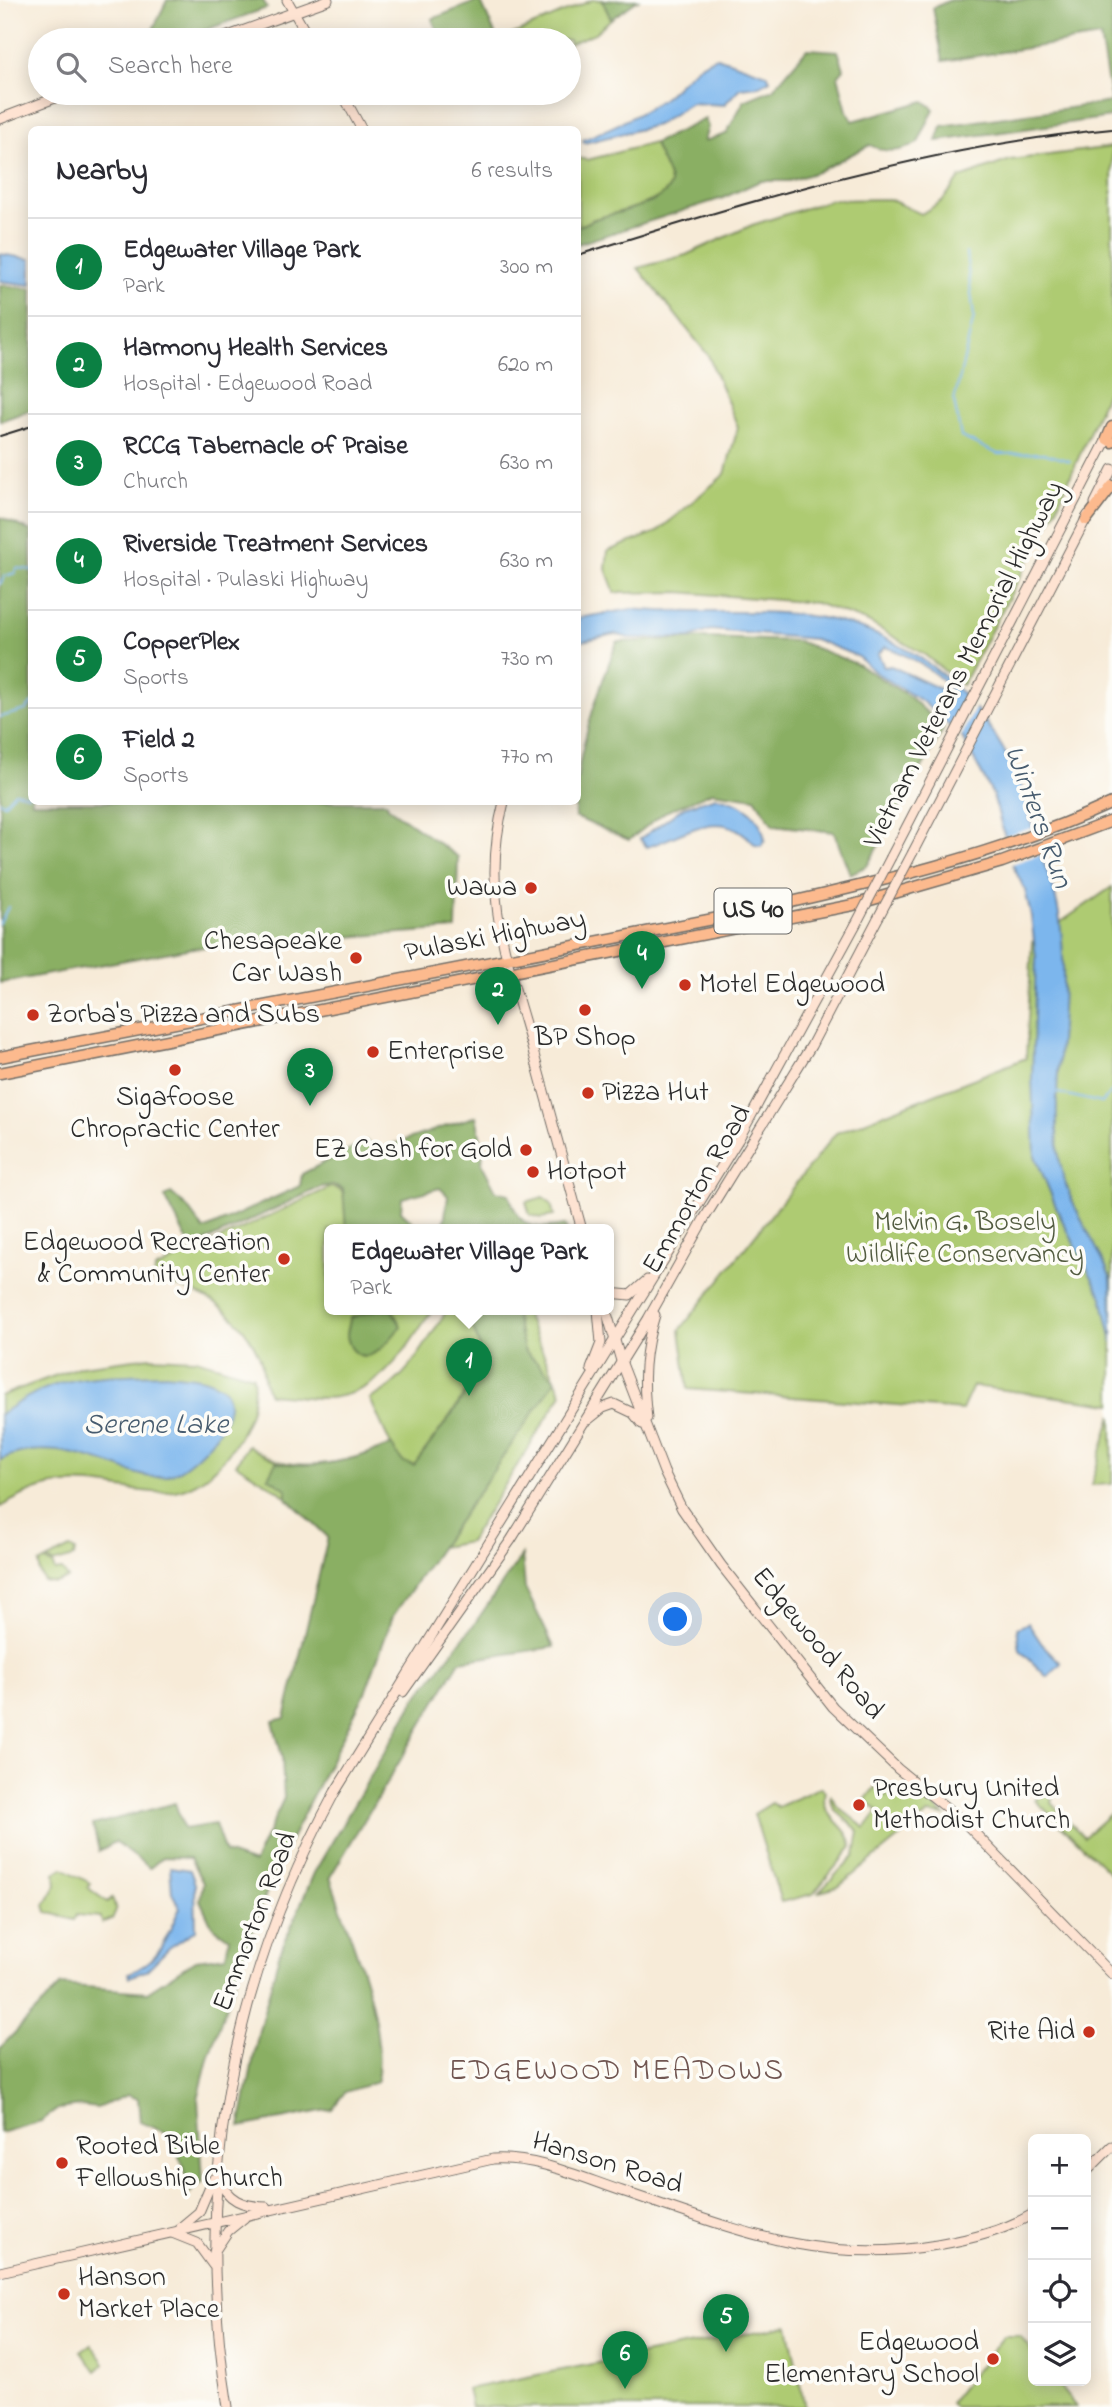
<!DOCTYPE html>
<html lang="en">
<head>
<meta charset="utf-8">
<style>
	body { margin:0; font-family:"Indie Flower",sans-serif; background:#f7f7f7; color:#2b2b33 }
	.controls { position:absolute; right:21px; bottom:21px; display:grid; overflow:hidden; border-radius:10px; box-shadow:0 4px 18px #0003 }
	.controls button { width:63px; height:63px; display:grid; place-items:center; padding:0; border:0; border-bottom:2px solid #e1e1e2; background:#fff; color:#2b2b33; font:35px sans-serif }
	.you { position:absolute; left:676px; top:1620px; width:24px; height:24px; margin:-18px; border:5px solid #fff; border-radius:50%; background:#1a73e8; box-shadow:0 0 0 10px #1a73e833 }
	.badge { display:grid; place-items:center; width:46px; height:46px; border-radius:50%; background:#0b8043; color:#fff; font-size:23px; font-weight:700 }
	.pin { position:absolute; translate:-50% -58px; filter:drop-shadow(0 2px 4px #0008) }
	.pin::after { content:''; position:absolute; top:37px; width:24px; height:21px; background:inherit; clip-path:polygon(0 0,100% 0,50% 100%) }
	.popup { position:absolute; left:324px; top:1224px; width:290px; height:91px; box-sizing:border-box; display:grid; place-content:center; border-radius:10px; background:#fff; filter:drop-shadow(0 2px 5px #0005); font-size:23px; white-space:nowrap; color:#7c7c81 }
	.popup b { font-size:26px; color:#2b2b33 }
	.popup::after { content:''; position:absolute; left:50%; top:100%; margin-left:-14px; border:14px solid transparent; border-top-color:#fff }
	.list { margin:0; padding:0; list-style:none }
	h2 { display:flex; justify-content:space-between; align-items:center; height:91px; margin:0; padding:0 28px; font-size:30px }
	h2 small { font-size:23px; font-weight:400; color:#7c7c81 }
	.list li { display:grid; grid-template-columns:46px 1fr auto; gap:21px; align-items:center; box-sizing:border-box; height:98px; padding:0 28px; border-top:2px solid #e1e1e2 }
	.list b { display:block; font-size:26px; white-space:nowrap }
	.list p { margin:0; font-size:23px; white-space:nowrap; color:#7c7c81 }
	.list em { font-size:23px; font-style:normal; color:#7c7c81 }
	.icon { flex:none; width:38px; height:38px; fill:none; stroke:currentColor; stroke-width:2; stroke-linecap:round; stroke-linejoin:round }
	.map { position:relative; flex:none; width:1112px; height:2407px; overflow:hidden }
	.search { position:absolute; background:#fff; box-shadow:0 4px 18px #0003; left:28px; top:28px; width:553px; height:77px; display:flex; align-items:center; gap:18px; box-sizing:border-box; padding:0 24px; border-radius:38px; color:#7c7c81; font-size:26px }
	.panel { position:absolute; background:#fff; box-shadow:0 4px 18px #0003; left:28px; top:126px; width:553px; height:679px; border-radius:10px }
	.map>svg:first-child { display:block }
</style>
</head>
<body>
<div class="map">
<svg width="1112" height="2407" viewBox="0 0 1112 2407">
	<rect width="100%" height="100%" fill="#fdfcf7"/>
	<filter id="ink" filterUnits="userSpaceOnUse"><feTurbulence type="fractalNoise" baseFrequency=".0143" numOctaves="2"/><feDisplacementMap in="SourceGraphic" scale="14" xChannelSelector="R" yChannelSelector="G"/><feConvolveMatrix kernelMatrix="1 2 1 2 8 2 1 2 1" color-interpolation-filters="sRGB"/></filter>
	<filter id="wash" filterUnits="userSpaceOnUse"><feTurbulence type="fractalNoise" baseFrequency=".00686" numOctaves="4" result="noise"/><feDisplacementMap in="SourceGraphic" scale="28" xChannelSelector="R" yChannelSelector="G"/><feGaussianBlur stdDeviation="1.57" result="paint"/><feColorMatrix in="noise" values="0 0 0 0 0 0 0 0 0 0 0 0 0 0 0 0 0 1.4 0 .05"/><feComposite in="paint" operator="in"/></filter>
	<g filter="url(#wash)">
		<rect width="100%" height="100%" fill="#f7ebd8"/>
		<g fill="#aecb72" stroke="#6c7b4e" stroke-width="2">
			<path d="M592 0H602L611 19 595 33 569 44V40H500Z"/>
			<path d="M654 143C657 155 671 176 670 184 667 203 614 213 598 218 590 219 585 225 578 226V158L587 160Z"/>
			<path d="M1112 147V380L1056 510 962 685 925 655 868 622 816 603 678 592 615 593 606 569 608 551 657 532 725 474 738 427 708 355 638 268 686 255 752 225 831 200 889 199 921 214 942 201 960 178 1010 160Z"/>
			<path d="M1112 887V1404L973 1386 962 1410 688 1389 680 1330 836 1133 1026 1058 1032 942Z"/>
			<path d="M331 1187 341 1190 359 1230H329V1310H432C405 1350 381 1396 324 1398 306 1398 287 1395 269 1394 263 1385 264 1369 260 1358 241 1311 202 1289 154 1282L155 1269Z"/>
			<path d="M543 1197 551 1203 554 1216 541 1218 530 1215 526 1202Z"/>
			<path d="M447 1310H524L562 1394 469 1542 321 1568 328 1537 279 1491 236 1464 248 1445C290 1478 345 1464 391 1445L370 1399C407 1381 426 1343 447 1310Z"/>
			<path d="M150 1357 196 1359 253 1376C256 1401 249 1421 236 1442 180 1529 132 1474 54 1485 34 1488 17 1498 0 1507V1396L81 1366Z"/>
			<path d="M1112 1415V1484L1091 1485Z"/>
			<path d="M70 1548 75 1551 74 1557 53 1563 46 1560Z"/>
			<path d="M44 1561 52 1564 55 1571 62 1570 68 1578 55 1583 44 1581 39 1572V1564Z"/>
			<path d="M821 1787 825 1791C818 1817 849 1823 852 1847L813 1894 781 1902 754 1814 772 1803 778 1807Z"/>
			<path d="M875 1787 885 1796 889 1793 901 1798 916 1791 945 1816 928 1814 838 1887 819 1892 855 1855 859 1831 834 1809 830 1799 831 1796 837 1806 865 1828 878 1811 865 1800Z"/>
			<path d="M1043 1794H1048L1052 1799 1051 1803 1084 1837 1112 1812V1875L1035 1800Z"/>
			<path d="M63 1868 90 1883 87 1887 107 1902 112 1898 116 1910 112 1919 102 1923 101 1917 77 1915 74 1920 47 1912 45 1905 56 1886 55 1873Z"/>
			<path d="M788 2325 805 2407H471L467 2389Z"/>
			<path d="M1004 2336H1020L1033 2353V2381H1055L1076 2407H954L950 2403Z"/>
			<path d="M91 2344 105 2363 96 2371 81 2351Z"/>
		</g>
		<g fill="#8aaf64" stroke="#5a6d48" stroke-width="2">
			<path d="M167 0H263L267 8 177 40H140L150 36Z"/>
			<path d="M480 0 498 40H441L432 19Z"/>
			<path d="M602 0H638L611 19Z"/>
			<path d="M950 0H1112V117L937 141 942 126 1111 102 1100 37 943 61 933 8Z"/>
			<path d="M807 49 838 51 844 69 838 76 847 111 853 121 924 101 934 109 918 143C902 152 886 154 870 145L817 172 789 181H760L723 198 578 244V226C585 225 590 220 598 218 614 213 667 203 670 184 671 174 657 156 654 143L705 119 708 127 704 141 726 134 744 101 773 89Z"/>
			<path d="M0 285 32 289 31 410 0 421Z"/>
			<path d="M0 517 31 531 32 802H386L389 808 458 857 456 929 193 948 0 983Z"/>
			<path d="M706 638 798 641 859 665 910 697 944 728 867 866 850 874 834 832 773 825 755 798 712 792 665 812 629 840 575 817C574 760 595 699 617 642Z"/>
			<path d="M476 1116 483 1149 482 1164 496 1191 509 1194C519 1228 532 1231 565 1225L567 1230H443L448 1196 440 1188 402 1198 401 1211 415 1224 414 1230H346L343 1189 333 1185 321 1187 191 1248 165 1197 171 1193 187 1207 204 1230 300 1186 302 1174 366 1141 376 1150Z"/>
			<path d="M376 1310H392L401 1326C392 1337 370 1369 353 1350 350 1347 347 1339 347 1335 347 1329 350 1324 350 1318Z"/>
			<path d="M464 1310H514L524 1350 556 1380 393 1616 365 1693 273 1874 209 2055 198 2099 203 2181 190 2193C184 2183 187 2173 183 2164 177 2153 174 2148 172 2135L140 2122 138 2099 127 2095 97 2108 81 2106 58 2109 41 2121 0 2133V2048L61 1985 147 1992 196 1960 226 1956 229 1938 212 1926 200 1900 203 1883 190 1858 163 1857 150 1868 115 1842 99 1851 93 1825 175 1803 184 1829 215 1824 225 1853 254 1863 284 1798 282 1757 273 1721 285 1718 328 1537 286 1497V1489L268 1477 276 1462C314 1470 355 1460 391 1445L403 1462 414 1465C429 1445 476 1385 480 1363 483 1346 471 1324 464 1310Z"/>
			<path d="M522 1555 525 1588 554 1647 460 1661 330 1877C350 1938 387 2018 377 2082L345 2092 332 2109 240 2127 259 2030 279 1955 314 1873 415 1700 475 1623Z"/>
		</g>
		<g fill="#7cb6ed" stroke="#54708c" stroke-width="2" fill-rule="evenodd">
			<path d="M717 57 767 74 770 80 759 86 740 88 724 105 691 103 657 125 584 143 583 140C610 128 636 117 661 100 680 86 694 64 717 57Z"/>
			<path d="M0 254 31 259V285L0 281Z"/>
			<path d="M632 609C698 617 766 605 832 620 921 642 980 695 1018 778 1028 801 1031 826 1038 849 1042 860 1047 869 1050 879 1059 902 1062 932 1063 957 1065 1020 1053 1083 1058 1147 1062 1200 1093 1233 1111 1279 1112 1295 1112 1324 1112 1342L1102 1297 1060 1216 1035 1156 1032 1078 1036 958 1031 916 1025 890 1013 866 993 795 962 737 923 702 875 672 857 656 814 639 710 630 690 638H629L615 634 578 642V618ZM885 647C903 652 949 678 953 695L891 666 884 667 878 654Z"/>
			<path d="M716 797C741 801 761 813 765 840L761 846 755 845C722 804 688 834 647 847L640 839 684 807Z"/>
			<path d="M166 1374C182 1376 203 1376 218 1385 254 1406 192 1470 166 1476 147 1480 132 1472 115 1466 78 1453 37 1441 0 1460V1415C56 1372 99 1376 166 1374Z"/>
			<path d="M1028 1623 1042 1644 1061 1663 1047 1677 1020 1650 1017 1628Z"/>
			<path d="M170 1867 190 1870 195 1884 196 1930 169 1948 146 1971 130 1977 129 1973C162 1961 166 1936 180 1908L172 1893Z"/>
		</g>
		<g fill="#f7ebd8">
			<path d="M968 692 977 705 959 740 950 728Z"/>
			<path d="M1032 828 1041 854 1009 865 1003 837Z"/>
		</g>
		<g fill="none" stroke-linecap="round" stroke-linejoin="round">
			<g stroke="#7cb6ed" stroke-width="2">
				<path d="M966 253 974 317 954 401 961 437 998 454 1043 453 1070 461"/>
				<path d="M0 584 5 576 15 573 16 568 32 570"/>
				<path d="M0 717 26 710 32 703"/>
				<path d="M0 801 4 804 15 792 28 795 32 784"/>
				<path d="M0 923 8 907"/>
				<path d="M1054 1092 1102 1103 1112 1091"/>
			</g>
		</g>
	</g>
	<g filter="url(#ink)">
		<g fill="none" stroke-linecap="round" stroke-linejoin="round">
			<g stroke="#726e68" stroke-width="11">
				<g id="secondary">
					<path d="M287 0 310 40"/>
					<path d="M217 40 328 0"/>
					<path d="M342 93 362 130"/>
					<path d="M0 119 68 93"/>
					<path d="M1095 503 1112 469"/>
					<path d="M504 802C480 894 508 962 533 1051 549 1110 565 1170 582 1230"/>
					<path d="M913 852 1088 515"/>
					<path d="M891 857 1107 439"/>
					<path d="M609 1293 630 1295 647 1280"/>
					<path d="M606 1310 621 1361 664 1472 682 1509 721 1565 833 1707 898 1769 963 1821 1112 1974"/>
					<path d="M591 1369 601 1343 598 1310"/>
					<path d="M647 1418C642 1381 644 1350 655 1315"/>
					<path d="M588 1420 603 1408 614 1404 633 1413 642 1424"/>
					<path d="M403 1692 511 1540 648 1319 704 1219 811 1046 878 918"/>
					<path d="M1086 2172 1112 2146"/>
					<path d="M218 2177C227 2201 243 2206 267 2207"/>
					<path d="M181 2227 199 2212 213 2179"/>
					<path d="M172 2233 197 2243 213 2265"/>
					<path d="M214 2252 228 2231 244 2218"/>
					<path d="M0 2272 493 2159C538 2157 580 2177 622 2191 733 2228 817 2266 937 2245 971 2239 1003 2231 1033 2214"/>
					<path d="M228 2407C192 2188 230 1986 335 1792L738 1140 856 924"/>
				</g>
			</g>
			<g stroke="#726e68" stroke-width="13">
				<g id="highway">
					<path d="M1112 427 1107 439 1112 442"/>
					<path d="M1086 520 1112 486"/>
					<path d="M0 1057 734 915C862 886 992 858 1112 803"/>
					<path d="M0 1073 853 905 1002 862 1112 821"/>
				</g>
			</g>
			<use href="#secondary" stroke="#fee3d2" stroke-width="9"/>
			<use href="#highway" stroke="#fcba8e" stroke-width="10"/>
			<g stroke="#2b2b2b" stroke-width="2">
				<path d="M578 255C753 200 928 146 1112 129"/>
				<path d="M0 436 32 426"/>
			</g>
			<g stroke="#726e68" stroke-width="11" stroke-linecap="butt">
				<g id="secondary-bridge">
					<path d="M878 918 913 852"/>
					<path d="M856 924 891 857"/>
				</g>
			</g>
			<use href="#secondary-bridge" stroke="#fee3d2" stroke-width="9"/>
		</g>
	</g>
	<g fill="#c8321e" stroke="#fdfcf7" stroke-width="2.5">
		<circle cx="531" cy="888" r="7"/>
		<circle cx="356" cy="958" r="7"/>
		<circle cx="685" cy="985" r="7"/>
		<circle cx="585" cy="1010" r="7"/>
		<circle cx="33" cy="1015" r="7"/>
		<circle cx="373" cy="1052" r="7"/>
		<circle cx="175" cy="1070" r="7"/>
		<circle cx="588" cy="1093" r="7"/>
		<circle cx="526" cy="1150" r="7"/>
		<circle cx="533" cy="1172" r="7"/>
		<circle cx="284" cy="1259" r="7"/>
		<circle cx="859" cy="1805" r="7"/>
		<circle cx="1089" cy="2032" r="7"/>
		<circle cx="62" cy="2163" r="7"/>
		<circle cx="64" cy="2294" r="7"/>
		<circle cx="993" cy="2359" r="7"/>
	</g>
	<g text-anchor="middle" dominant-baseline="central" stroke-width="7" stroke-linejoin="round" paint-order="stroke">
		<rect fill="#fdfcf7" stroke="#6a6a68" stroke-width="2" x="714.5" y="888.5" width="77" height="45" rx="5"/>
		<g font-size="26" font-weight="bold" fill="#2b2b2b">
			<text x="753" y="911">US 40</text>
		</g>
		<g font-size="28" fill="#2b2b2b" stroke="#fdfcf7">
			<text transform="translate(965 665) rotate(-63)">Vietnam Veterans Memorial Highway</text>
			<text transform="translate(495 937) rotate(-11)">Pulaski Highway</text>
			<text transform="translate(698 1190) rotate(-60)">Emmorton Road</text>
			<text transform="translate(817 1644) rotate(50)">Edgewood Road</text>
			<text transform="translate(256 1922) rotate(-69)">Emmorton Road</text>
			<text transform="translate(607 2164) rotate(17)">Hanson Road</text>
		</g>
		<g font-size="28" fill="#2b2b2b" stroke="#fdfcf7" text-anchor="start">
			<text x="517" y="888" text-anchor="end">Wawa</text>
			<text x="342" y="942" text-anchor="end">Chesapeake<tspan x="342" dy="32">Car Wash</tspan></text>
			<text x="699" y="985">Motel Edgewood</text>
			<text x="47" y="1015">Zorba's Pizza and Subs</text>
			<text x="585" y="1038" text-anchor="middle">BP Shop</text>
			<text x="387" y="1052">Enterprise</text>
			<text x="602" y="1093">Pizza Hut</text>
			<text x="175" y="1098" text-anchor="middle">Sigafoose<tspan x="175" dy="32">Chropractic Center</tspan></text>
			<text x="512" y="1150" text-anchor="end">EZ Cash for Gold</text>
			<text x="547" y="1172">Hotpot</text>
			<text x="270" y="1243" text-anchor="end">Edgewood Recreation<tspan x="270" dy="32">&amp; Community Center</tspan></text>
			<text x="873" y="1789">Presbury United<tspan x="873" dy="32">Methodist Church</tspan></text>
			<text x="1075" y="2032" text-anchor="end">Rite Aid</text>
			<text x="76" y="2147">Rooted Bible<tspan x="76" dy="32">Fellowship Church</tspan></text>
			<text x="78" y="2278">Hanson<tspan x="78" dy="32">Market Place</tspan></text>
			<text x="979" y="2343" text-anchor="end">Edgewood<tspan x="979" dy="32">Elementary School</tspan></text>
		</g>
		<g font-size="28" fill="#525b40" stroke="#fdfcf7">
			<text x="965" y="1223">Melvin G. Bosely<tspan x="965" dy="32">Wildlife Conservancy</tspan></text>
		</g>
		<g font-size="30" font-style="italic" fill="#475c6f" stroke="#fdfcf7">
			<text transform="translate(1037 817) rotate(70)">Winters Run</text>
			<text x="156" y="1426">Serene Lake</text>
		</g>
		<g font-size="30" letter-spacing="2" fill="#715651" stroke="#fdfcf7">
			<text x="617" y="2072">EDGEWOOD MEADOWS</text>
		</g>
	</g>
</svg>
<div class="controls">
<button>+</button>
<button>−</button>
<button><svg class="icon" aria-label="locate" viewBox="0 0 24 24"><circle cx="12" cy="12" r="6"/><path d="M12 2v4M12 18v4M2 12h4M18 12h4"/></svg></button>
<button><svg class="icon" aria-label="layers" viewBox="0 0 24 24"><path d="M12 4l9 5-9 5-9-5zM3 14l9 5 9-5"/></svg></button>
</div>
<div class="you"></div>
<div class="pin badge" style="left:469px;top:1396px">1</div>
<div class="popup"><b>Edgewater Village Park</b>Park</div>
<div class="pin badge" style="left:498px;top:1025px">2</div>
<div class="pin badge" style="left:310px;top:1106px">3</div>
<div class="pin badge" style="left:642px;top:989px">4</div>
<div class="pin badge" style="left:726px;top:2352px">5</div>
<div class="pin badge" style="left:625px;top:2389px">6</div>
<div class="search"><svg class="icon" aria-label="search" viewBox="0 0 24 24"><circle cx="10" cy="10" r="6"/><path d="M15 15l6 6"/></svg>Search here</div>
<section class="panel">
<h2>Nearby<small>6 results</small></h2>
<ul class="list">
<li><span class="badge">1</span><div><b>Edgewater Village Park</b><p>Park</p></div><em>300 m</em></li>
<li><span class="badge">2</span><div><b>Harmony Health Services</b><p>Hospital · Edgewood Road</p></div><em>620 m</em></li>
<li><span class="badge">3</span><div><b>RCCG Tabernacle of Praise</b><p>Church</p></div><em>630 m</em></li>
<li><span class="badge">4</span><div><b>Riverside Treatment Services</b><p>Hospital · Pulaski Highway</p></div><em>630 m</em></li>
<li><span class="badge">5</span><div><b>CopperPlex</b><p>Sports</p></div><em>730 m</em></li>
<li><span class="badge">6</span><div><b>Field 2</b><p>Sports</p></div><em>770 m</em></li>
</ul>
</section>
</div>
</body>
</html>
